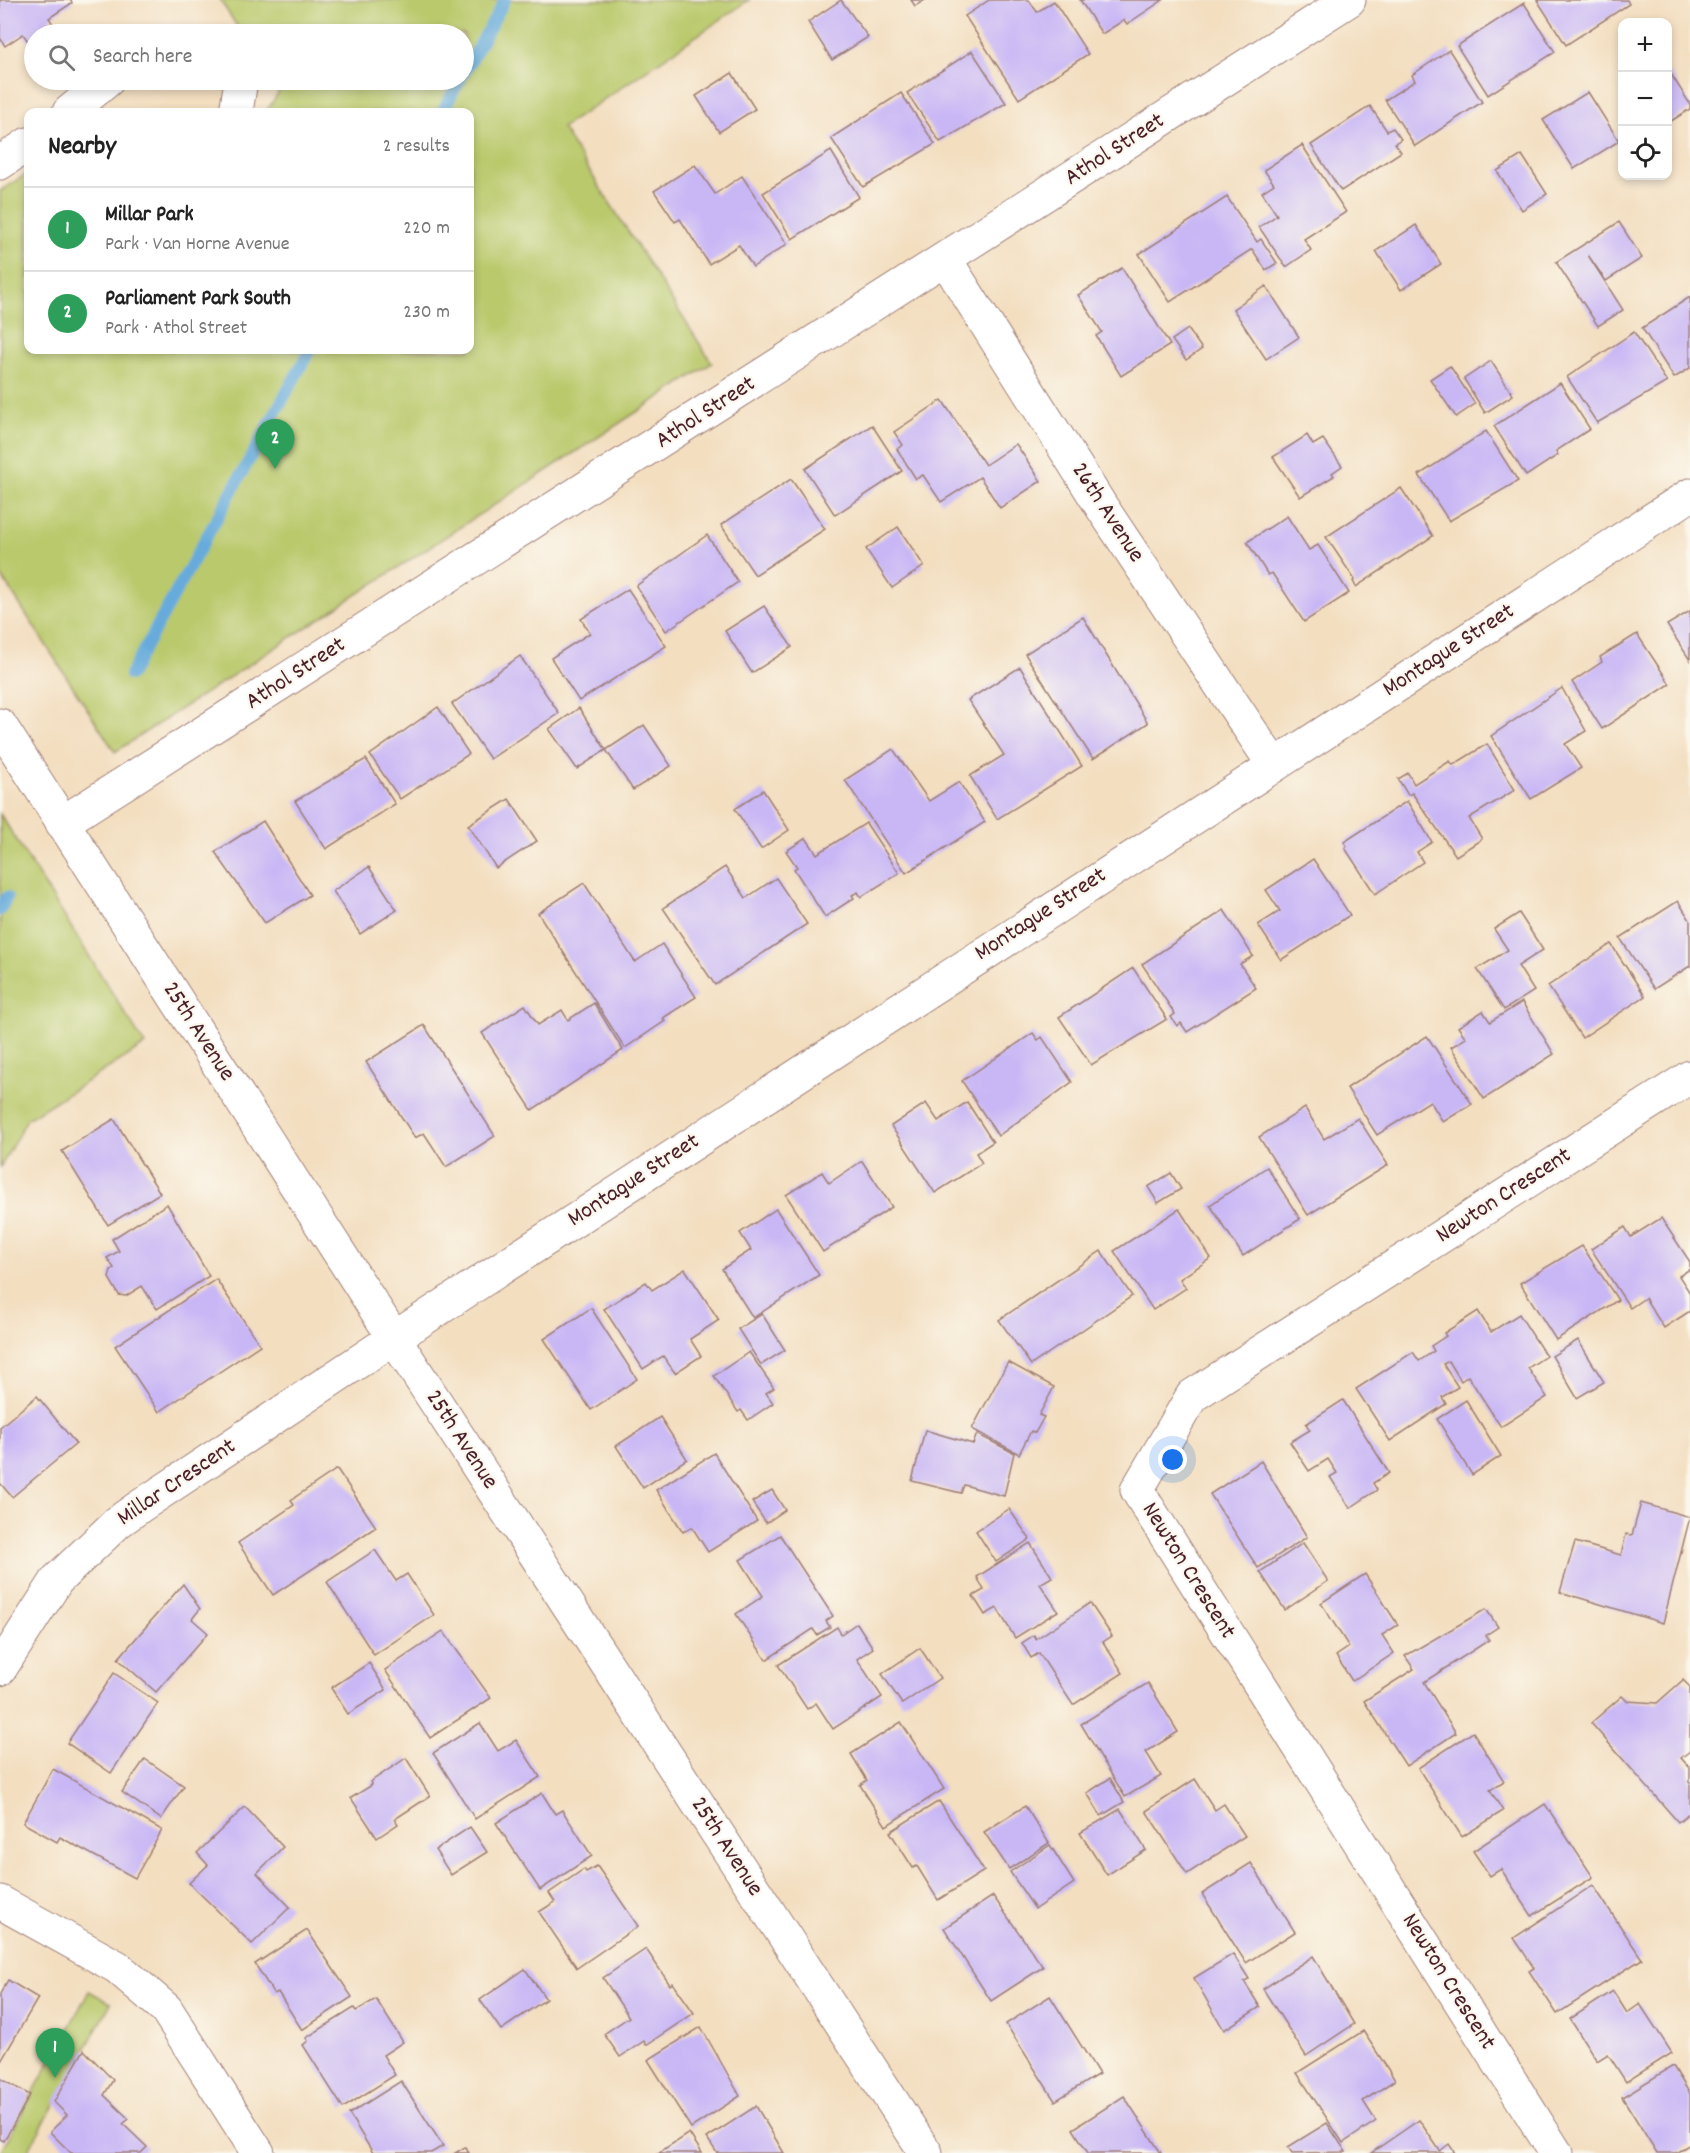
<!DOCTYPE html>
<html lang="en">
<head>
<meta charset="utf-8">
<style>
	body { margin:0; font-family:Dekko,sans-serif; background:#f2f2f2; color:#222 }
	.controls { position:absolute; right:18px; top:18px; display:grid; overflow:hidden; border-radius:12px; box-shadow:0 3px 9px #0003 }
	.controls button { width:54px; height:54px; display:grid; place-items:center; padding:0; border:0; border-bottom:2px solid #e0e0e0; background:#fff; color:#222; font:30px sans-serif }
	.you { position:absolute; left:1173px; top:1460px; width:21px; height:21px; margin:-15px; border:4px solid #fff; border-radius:50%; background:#1a73e8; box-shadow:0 0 0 9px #1a73e833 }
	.badge { display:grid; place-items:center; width:39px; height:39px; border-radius:50%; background:#b5179e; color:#fff; font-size:20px; font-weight:700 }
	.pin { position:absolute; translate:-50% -50px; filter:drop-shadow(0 2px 3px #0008) }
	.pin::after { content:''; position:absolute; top:32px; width:21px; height:18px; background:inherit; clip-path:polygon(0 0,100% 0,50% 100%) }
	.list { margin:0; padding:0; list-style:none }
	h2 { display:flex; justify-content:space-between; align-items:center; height:78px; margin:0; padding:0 24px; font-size:26px }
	h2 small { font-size:20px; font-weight:400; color:#767676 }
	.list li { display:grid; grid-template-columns:39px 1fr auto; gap:18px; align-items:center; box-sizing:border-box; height:84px; padding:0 24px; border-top:2px solid #e0e0e0 }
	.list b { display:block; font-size:22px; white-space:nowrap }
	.list p { margin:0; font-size:20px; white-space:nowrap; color:#767676 }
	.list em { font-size:20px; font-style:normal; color:#767676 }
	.icon { flex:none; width:33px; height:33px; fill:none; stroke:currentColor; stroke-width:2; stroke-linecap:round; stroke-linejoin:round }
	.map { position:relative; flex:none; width:1690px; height:2153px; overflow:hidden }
	.search { position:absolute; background:#fff; box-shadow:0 3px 9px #0003; left:24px; top:24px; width:450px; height:66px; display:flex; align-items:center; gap:15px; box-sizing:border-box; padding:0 21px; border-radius:33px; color:#767676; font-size:22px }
	.panel { position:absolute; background:#fff; box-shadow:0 3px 9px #0003; left:24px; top:108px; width:450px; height:246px; border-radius:12px }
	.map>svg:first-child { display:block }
</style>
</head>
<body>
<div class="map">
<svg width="1690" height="2153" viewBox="0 0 1690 2153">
	<rect width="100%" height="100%" fill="#fbf7ec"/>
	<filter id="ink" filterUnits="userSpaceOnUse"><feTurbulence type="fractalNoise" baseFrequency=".0167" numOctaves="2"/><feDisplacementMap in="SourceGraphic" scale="12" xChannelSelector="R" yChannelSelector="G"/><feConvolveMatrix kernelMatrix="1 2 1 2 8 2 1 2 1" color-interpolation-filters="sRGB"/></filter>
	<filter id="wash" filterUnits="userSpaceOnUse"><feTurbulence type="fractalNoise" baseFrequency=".008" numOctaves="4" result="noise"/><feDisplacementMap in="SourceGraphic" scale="24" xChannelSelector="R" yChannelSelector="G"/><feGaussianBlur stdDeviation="1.35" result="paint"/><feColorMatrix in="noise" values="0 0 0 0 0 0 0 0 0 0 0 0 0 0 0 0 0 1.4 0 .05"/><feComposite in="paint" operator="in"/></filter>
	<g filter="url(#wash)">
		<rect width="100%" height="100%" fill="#f3dec0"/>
		<g fill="#bac96c" stroke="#82744c" stroke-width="1.5">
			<path d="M220 0H749L562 128 712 363 115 752 0 574V191L28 173V350H470V112H266L279 92 271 80H464V34H242Z"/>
			<path d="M0 814 145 1045 27 1119 0 1168Z"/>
			<path d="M89 1991 111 2003 27 2153H0Z"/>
		</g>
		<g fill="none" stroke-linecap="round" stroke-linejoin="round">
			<g stroke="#66abdc" stroke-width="12">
				<path d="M464 73 505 0"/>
				<path d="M442 112 460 80"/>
				<path d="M130 675 310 350"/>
				<path d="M0 910 7 897"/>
			</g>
		</g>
		<g id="blocks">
			<g fill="#c9b7f5">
				<path d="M0 0H71L72 3 49 18 55 27 44 34H34V41L30 44 23 34 5 46 0 38Z"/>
				<path d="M841 0 868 37 832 60 808 22Z"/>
				<path d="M911 0H925L915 6Z"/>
				<path d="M989 0H1029L1037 12 1054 1 1088 54 1019 99 965 16Z"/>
				<path d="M1080 0H1163L1127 24 1124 20 1102 34Z"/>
				<path d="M1537 0H1627L1629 4 1566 45Z"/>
				<path d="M1524 3 1555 52 1488 95 1457 46Z"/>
				<path d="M1449 50 1482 102 1415 146 1385 100 1415 81 1412 75Z"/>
				<path d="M972 51 1006 103 940 142 907 93Z"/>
				<path d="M1669 71 1690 104V109L1668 123Z"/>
				<path d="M732 73 755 109 719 132 696 96Z"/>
				<path d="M1588 92 1619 141 1574 169 1543 120Z"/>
				<path d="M901 93 935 144 863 187 831 138Z"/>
				<path d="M1370 106 1387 131 1393 128 1401 139 1395 143 1401 152 1341 191 1311 145Z"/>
				<path d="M1302 145 1346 212 1304 239 1311 250 1286 267 1259 227 1277 215 1262 192 1274 184 1264 170Z"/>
				<path d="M831 151 859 197 792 239 763 193Z"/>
				<path d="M1522 155 1547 194 1522 210 1497 171Z"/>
				<path d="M695 165 715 194 742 176 787 244 753 267 739 245 709 264 680 219 675 222 654 191Z"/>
				<path d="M1227 197 1257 242 1261 239 1277 263 1266 270 1252 249 1170 302 1139 254Z"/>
				<path d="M1619 222 1642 258 1606 281 1588 255 1623 310 1598 326 1556 262Z"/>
				<path d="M1416 225 1441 264 1401 290 1376 251Z"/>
				<path d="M1122 268 1170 345 1121 376 1096 336 1102 332 1078 295Z"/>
				<path d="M1266 286 1299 337 1266 359 1233 309Z"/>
				<path d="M1690 297V368L1674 378 1642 328Z"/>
				<path d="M1188 329 1202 349 1186 360 1172 340Z"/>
				<path d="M1634 332 1667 382 1597 423 1567 377Z"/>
				<path d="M1491 361 1513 395 1485 413 1464 379Z"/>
				<path d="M1450 366 1475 404 1456 417 1430 379Z"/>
				<path d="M1560 383 1590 429 1556 451 1558 455 1526 476 1494 426Z"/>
				<path d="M942 400 985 465 1016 444 1041 481 1000 508 980 477 941 502 923 475 916 479 897 449 903 445 894 432Z"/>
				<path d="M872 425 902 471 835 515 805 469Z"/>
				<path d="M1486 431 1518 481 1449 521 1419 475Z"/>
				<path d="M1307 435 1313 445 1323 439 1342 466 1332 473 1334 476 1300 497 1273 457Z"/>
				<path d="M791 479 825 529 755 575 721 525Z"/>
				<path d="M1401 488 1433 536 1356 587 1353 581 1355 580 1326 537Z"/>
				<path d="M1287 516 1309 550 1318 545 1349 593 1304 622 1272 573 1268 575 1247 542Z"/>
				<path d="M898 527 924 566 892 588 866 549Z"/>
				<path d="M707 535 738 582 666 631 636 586Z"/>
				<path d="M628 589 666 646 579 701 551 658 590 633 581 619Z"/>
				<path d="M764 606 792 647 752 673 725 631Z"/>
				<path d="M1690 611V660L1667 625Z"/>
				<path d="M1083 617 1148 723 1093 759 1025 654Z"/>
				<path d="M1637 634 1670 684 1602 729 1572 682 1602 662 1600 657Z"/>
				<path d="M520 656 559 713 490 759 452 704Z"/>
				<path d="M1020 667 1082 766 997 819 970 776 1004 755 968 700Z"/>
				<path d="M1562 688 1586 731 1565 744 1581 768 1531 799 1491 736Z"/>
				<path d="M438 707 469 754 400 799 370 755Z"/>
				<path d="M579 708 606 750 577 769 549 729Z"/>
				<path d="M644 725 671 766 633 790 606 750Z"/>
				<path d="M1487 744 1515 790 1469 818 1482 839 1456 856 1412 793 1408 795 1398 779 1408 773 1414 784 1450 761 1453 765Z"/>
				<path d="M893 749 929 801 959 782 985 822 906 873 845 780Z"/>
				<path d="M366 759 395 804 326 849 295 801Z"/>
				<path d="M763 790 789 830 761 849 735 809Z"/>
				<path d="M509 799 537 841 496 868 468 825Z"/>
				<path d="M1407 801 1432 842 1417 852 1423 862 1375 894 1345 848 1347 846 1344 842Z"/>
				<path d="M263 821 310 895 265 923 215 852Z"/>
				<path d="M866 823 899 873 861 897 858 892 852 895 854 898 825 917 794 869 797 867 786 851 806 838 817 854Z"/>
				<path d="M1313 859 1350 915 1281 960 1258 925 1280 911 1266 890Z"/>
				<path d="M369 867 397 910 360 934 333 891Z"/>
				<path d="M725 867 746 898 776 878 807 924 715 985 663 908Z"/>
				<path d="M584 883 635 962 662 944 696 997 663 1018 665 1021 625 1048 538 913Z"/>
				<path d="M1678 901 1690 920V966L1654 989 1620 938Z"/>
				<path d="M1224 910 1253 956 1240 964 1256 988 1187 1032 1181 1023 1177 1026 1171 1017 1175 1014 1142 964Z"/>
				<path d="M1519 913 1543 950 1518 966 1534 991 1504 1010 1477 969 1508 950 1494 929Z"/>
				<path d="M1611 944 1645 996 1582 1038 1548 986Z"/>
				<path d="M1133 968 1167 1019 1091 1065 1059 1017Z"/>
				<path d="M1522 1002 1554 1054 1484 1099 1451 1047 1466 1038 1458 1027 1483 1011 1490 1022Z"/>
				<path d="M594 1003 623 1050 532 1110 482 1033 525 1005 538 1025 562 1010 568 1020Z"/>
				<path d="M424 1025 495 1136 446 1167 424 1133 415 1138 366 1062Z"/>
				<path d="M1033 1033 1038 1040 1042 1037 1072 1082 998 1136 962 1081Z"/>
				<path d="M1427 1036 1472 1104 1443 1122 1430 1101 1377 1135 1347 1088Z"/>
				<path d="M967 1102 993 1142 976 1153 982 1163 935 1193 891 1126 926 1103 938 1121Z"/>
				<path d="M1305 1108 1324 1139 1358 1118 1388 1165 1308 1215 1259 1137Z"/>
				<path d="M114 1119 160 1193 108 1225 62 1151Z"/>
				<path d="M862 1161 892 1207 823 1252 786 1195 822 1172 829 1183Z"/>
				<path d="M1267 1167 1300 1219 1243 1256 1210 1205Z"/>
				<path d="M1171 1173 1181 1189 1158 1203 1148 1187Z"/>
				<path d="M167 1204 209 1276 157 1309 142 1286 126 1296 119 1295 109 1278 111 1270 114 1268 107 1258 119 1251 112 1239Z"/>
				<path d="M776 1209 819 1275 753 1318 722 1269 751 1250 740 1233Z"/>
				<path d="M1179 1209 1211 1258 1180 1279 1186 1288 1153 1310 1114 1251Z"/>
				<path d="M1661 1218 1690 1262V1269L1679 1276 1690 1293V1311L1664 1328 1645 1298 1630 1308 1591 1249 1625 1227 1631 1237Z"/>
				<path d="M1582 1246 1618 1300 1556 1340 1520 1283Z"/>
				<path d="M1101 1251 1132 1296 1031 1365 999 1320Z"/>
				<path d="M685 1269 719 1320 690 1339 701 1356 675 1373 663 1356 643 1369 604 1309 646 1282 652 1290Z"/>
				<path d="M216 1279 260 1345 159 1412 115 1346Z"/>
				<path d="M591 1308 637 1379 591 1410 544 1339Z"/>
				<path d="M1478 1311 1491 1332 1519 1314 1546 1356 1528 1368 1547 1397 1501 1427 1468 1376 1461 1381 1449 1361 1443 1364 1458 1387 1442 1397 1446 1404 1390 1441 1356 1389 1413 1352 1419 1361 1434 1351 1431 1346 1446 1336 1444 1333Z"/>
				<path d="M762 1314 785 1350 761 1365 738 1329Z"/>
				<path d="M1578 1340 1604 1382 1577 1398 1552 1356Z"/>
				<path d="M749 1352 774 1388 766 1393 773 1403 748 1420 741 1410 738 1412 714 1376Z"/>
				<path d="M1008 1362 1054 1387 1039 1415 1044 1417 1035 1433 1031 1431 1019 1454 972 1429Z"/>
				<path d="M37 1396 76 1444 12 1497 0 1483V1427Z"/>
				<path d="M1343 1400 1389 1473 1373 1483 1377 1490 1350 1508 1330 1477 1337 1473 1328 1459 1309 1471 1290 1442 1310 1430 1306 1424Z"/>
				<path d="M1466 1400 1501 1456 1472 1475 1437 1419Z"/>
				<path d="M660 1417 687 1459 643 1488 616 1446Z"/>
				<path d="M925 1430 973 1444 977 1434 1014 1453 1004 1496 964 1485 961 1493 912 1481Z"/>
				<path d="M714 1453 757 1521 708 1552 692 1527 683 1532 656 1490Z"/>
				<path d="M1261 1461 1307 1537 1258 1568 1210 1494Z"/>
				<path d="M337 1469 376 1527 273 1595 238 1543 294 1505 291 1500Z"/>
				<path d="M772 1490 785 1510 766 1523 752 1502Z"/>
				<path d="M1641 1503 1690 1517 1663 1623 1560 1592 1575 1542 1621 1555 1626 1534 1632 1535Z"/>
				<path d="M1009 1509 1030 1539 996 1562 976 1531Z"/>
				<path d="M780 1535 833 1616 826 1621 830 1627 817 1635 813 1629 766 1660 736 1614 763 1596 740 1560Z"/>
				<path d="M1030 1543 1052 1577 1040 1584 1058 1611 1015 1638 997 1608 985 1615 973 1596 984 1590 977 1577Z"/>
				<path d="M1303 1543 1328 1581 1285 1610 1260 1572Z"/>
				<path d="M375 1550 396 1581 407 1574 434 1615 374 1655 327 1582Z"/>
				<path d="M1365 1574 1398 1625 1382 1635 1394 1653 1352 1681 1336 1656 1349 1647 1321 1603Z"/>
				<path d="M183 1584 200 1609 192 1619 208 1633 156 1692 118 1659Z"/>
				<path d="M1090 1603 1112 1636 1103 1642 1123 1673 1073 1705 1039 1653 1031 1658 1022 1643 1034 1635 1036 1639Z"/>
				<path d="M1486 1609 1498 1627 1486 1635 1489 1640 1424 1682 1456 1733 1406 1766 1364 1701 1414 1669 1405 1656Z"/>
				<path d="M857 1623 873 1648 857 1659 882 1697 833 1729 816 1703 807 1709 778 1665 837 1627 841 1634Z"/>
				<path d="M443 1631 491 1698 430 1738 385 1670Z"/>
				<path d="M920 1648 940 1678 902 1704 882 1674Z"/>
				<path d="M369 1663 386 1690 348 1714 331 1688Z"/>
				<path d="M114 1673 158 1703 111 1773 67 1743Z"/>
				<path d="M1683 1680 1690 1687V1751L1681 1758 1690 1768V1812L1678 1822 1591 1723 1622 1696 1627 1701 1657 1703Z"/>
				<path d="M1148 1683 1178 1732 1146 1752 1161 1776 1125 1797 1081 1724Z"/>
				<path d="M901 1722 944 1789 886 1826 860 1785 867 1780 851 1754Z"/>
				<path d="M480 1723 498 1751 516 1740 540 1777 475 1819 433 1753Z"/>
				<path d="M1473 1732 1504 1781 1490 1790 1503 1811 1462 1837 1418 1768Z"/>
				<path d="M406 1758 430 1796 395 1819 398 1824 377 1838 351 1798 372 1785 370 1782Z"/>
				<path d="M145 1759 184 1786 161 1819 122 1792Z"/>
				<path d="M53 1769 162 1830 135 1878 60 1837 57 1842 23 1823Z"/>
				<path d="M1110 1778 1124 1802 1101 1816 1087 1793Z"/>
				<path d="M1195 1779 1215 1810 1224 1804 1245 1836 1187 1874 1146 1811Z"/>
				<path d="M542 1793 555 1814 562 1810 592 1856 540 1890 496 1823Z"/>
				<path d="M939 1801 984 1871 938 1900 917 1866 913 1868 890 1832Z"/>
				<path d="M1545 1804 1593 1877 1532 1916 1501 1869 1490 1876 1473 1851Z"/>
				<path d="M1025 1806 1049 1843 1009 1869 984 1832Z"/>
				<path d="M245 1807 283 1847 257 1873 290 1907 252 1944 189 1883 208 1865 197 1853Z"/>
				<path d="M1120 1809 1146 1850 1107 1875 1080 1833Z"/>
				<path d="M470 1827 487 1852 451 1875 435 1850Z"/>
				<path d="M1050 1845 1074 1883 1035 1909 1010 1872Z"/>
				<path d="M1251 1863 1295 1932 1246 1963 1202 1894Z"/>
				<path d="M597 1866 638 1926 577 1968 539 1912 555 1902 549 1893 584 1869 586 1872Z"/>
				<path d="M1593 1885 1642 1959 1557 2014 1529 1971 1534 1968 1514 1938Z"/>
				<path d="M993 1896 1043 1967 991 2001 944 1928Z"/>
				<path d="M307 1930 352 1997 302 2030 278 1992 274 1994 255 1964Z"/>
				<path d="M646 1949 670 1985 673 1983 694 2013 646 2045 644 2041 620 2057 604 2034 629 2017 603 1978Z"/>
				<path d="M1233 1954 1249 1979 1244 1981 1260 2007 1224 2030 1194 1978Z"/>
				<path d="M1313 1956 1354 2024 1306 2056 1263 1989Z"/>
				<path d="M525 1969 546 1999 501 2030 480 2000Z"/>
				<path d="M8 1980 38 1998 0 2063V1994Z"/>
				<path d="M1613 1991 1627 2013 1640 2004 1672 2053 1626 2082 1608 2054 1597 2061 1570 2019Z"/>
				<path d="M1050 1996 1099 2074 1055 2101 1006 2024Z"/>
				<path d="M376 1999 403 2042 383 2055 395 2075 343 2108 303 2045 308 2041 306 2038 354 2008 356 2011Z"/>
				<path d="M701 2027 740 2096 691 2128 648 2060Z"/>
				<path d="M1363 2031 1395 2080 1363 2101 1376 2121 1343 2143 1297 2073Z"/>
				<path d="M84 2050 113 2080 104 2095 129 2119 123 2124 147 2147 141 2153H71L50 2132 67 2115 54 2102Z"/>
				<path d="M1673 2066 1690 2094V2144L1676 2153H1657L1622 2097Z"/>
				<path d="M0 2078 30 2095 4 2141 0 2139Z"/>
				<path d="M401 2081 443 2146 431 2153H373L349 2114Z"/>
				<path d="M1124 2096 1161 2153H1088L1073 2129Z"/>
				<path d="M756 2106 784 2153H717L707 2138Z"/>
				<path d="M1419 2120 1440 2151 1449 2144 1455 2153H1371Z"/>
				<path d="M1327 2123 1346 2152 1292 2153 1288 2147Z"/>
				<path d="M689 2133 702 2153H658Z"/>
				<path d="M465 2147 469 2153H455Z"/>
			</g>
		</g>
	</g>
	<g filter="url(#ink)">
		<use href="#blocks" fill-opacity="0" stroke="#9e7e76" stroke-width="1.5"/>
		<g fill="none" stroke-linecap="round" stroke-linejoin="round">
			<g stroke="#9e7e76" stroke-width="35">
				<g id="minor">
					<path d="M69 112 108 80"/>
					<path d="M236 112 241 80"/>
					<path d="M0 163 28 144"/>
					<path d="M945 259 1103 509 1273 764"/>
					<path d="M0 725 394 1338 926 2153"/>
					<path d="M62 823 1349 0"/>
					<path d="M0 1669 57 1580 118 1522 139 1507 394 1338 1690 495"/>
					<path d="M0 1902 117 1967 166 2009 258 2153"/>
					<path d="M1556 2153 1137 1490 1192 1396 1690 1077"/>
				</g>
			</g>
			<use href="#minor" stroke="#fff" stroke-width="33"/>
		</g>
	</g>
	<g text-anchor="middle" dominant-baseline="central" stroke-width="4.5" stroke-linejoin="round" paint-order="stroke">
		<g font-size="24" fill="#4a1f2b" stroke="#fbf7ec">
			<text transform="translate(1115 150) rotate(-33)">Athol Street</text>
			<text transform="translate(706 413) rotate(-33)">Athol Street</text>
			<text transform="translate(1107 513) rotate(57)">26th Avenue</text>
			<text transform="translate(1449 651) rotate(-33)">Montague Street</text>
			<text transform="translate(296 674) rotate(-33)">Athol Street</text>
			<text transform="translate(1041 915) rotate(-33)">Montague Street</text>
			<text transform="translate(198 1032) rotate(57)">25th Avenue</text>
			<text transform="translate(634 1181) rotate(-33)">Montague Street</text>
			<text transform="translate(1504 1196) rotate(-33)">Newton Crescent</text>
			<text transform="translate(461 1440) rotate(57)">25th Avenue</text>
			<text transform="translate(177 1483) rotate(-34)">Millar Crescent</text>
			<text transform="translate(1188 1571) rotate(58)">Newton Crescent</text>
			<text transform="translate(726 1847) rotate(57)">25th Avenue</text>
			<text transform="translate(1448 1982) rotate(58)">Newton Crescent</text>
		</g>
	</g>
</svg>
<div class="controls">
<button>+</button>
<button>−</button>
<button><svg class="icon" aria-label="locate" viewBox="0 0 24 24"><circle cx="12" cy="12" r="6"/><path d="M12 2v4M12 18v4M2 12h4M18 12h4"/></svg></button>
</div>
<div class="you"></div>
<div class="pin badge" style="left:55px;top:2078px;background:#2e9e5b">1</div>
<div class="pin badge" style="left:275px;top:469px;background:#2e9e5b">2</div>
<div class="search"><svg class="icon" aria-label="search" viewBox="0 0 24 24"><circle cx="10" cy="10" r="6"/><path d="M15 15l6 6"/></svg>Search here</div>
<section class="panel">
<h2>Nearby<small>2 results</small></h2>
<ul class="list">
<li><span class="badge" style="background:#2e9e5b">1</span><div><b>Millar Park</b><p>Park · Van Horne Avenue</p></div><em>220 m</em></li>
<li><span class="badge" style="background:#2e9e5b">2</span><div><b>Parliament Park South</b><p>Park · Athol Street</p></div><em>230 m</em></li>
</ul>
</section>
</div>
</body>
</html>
